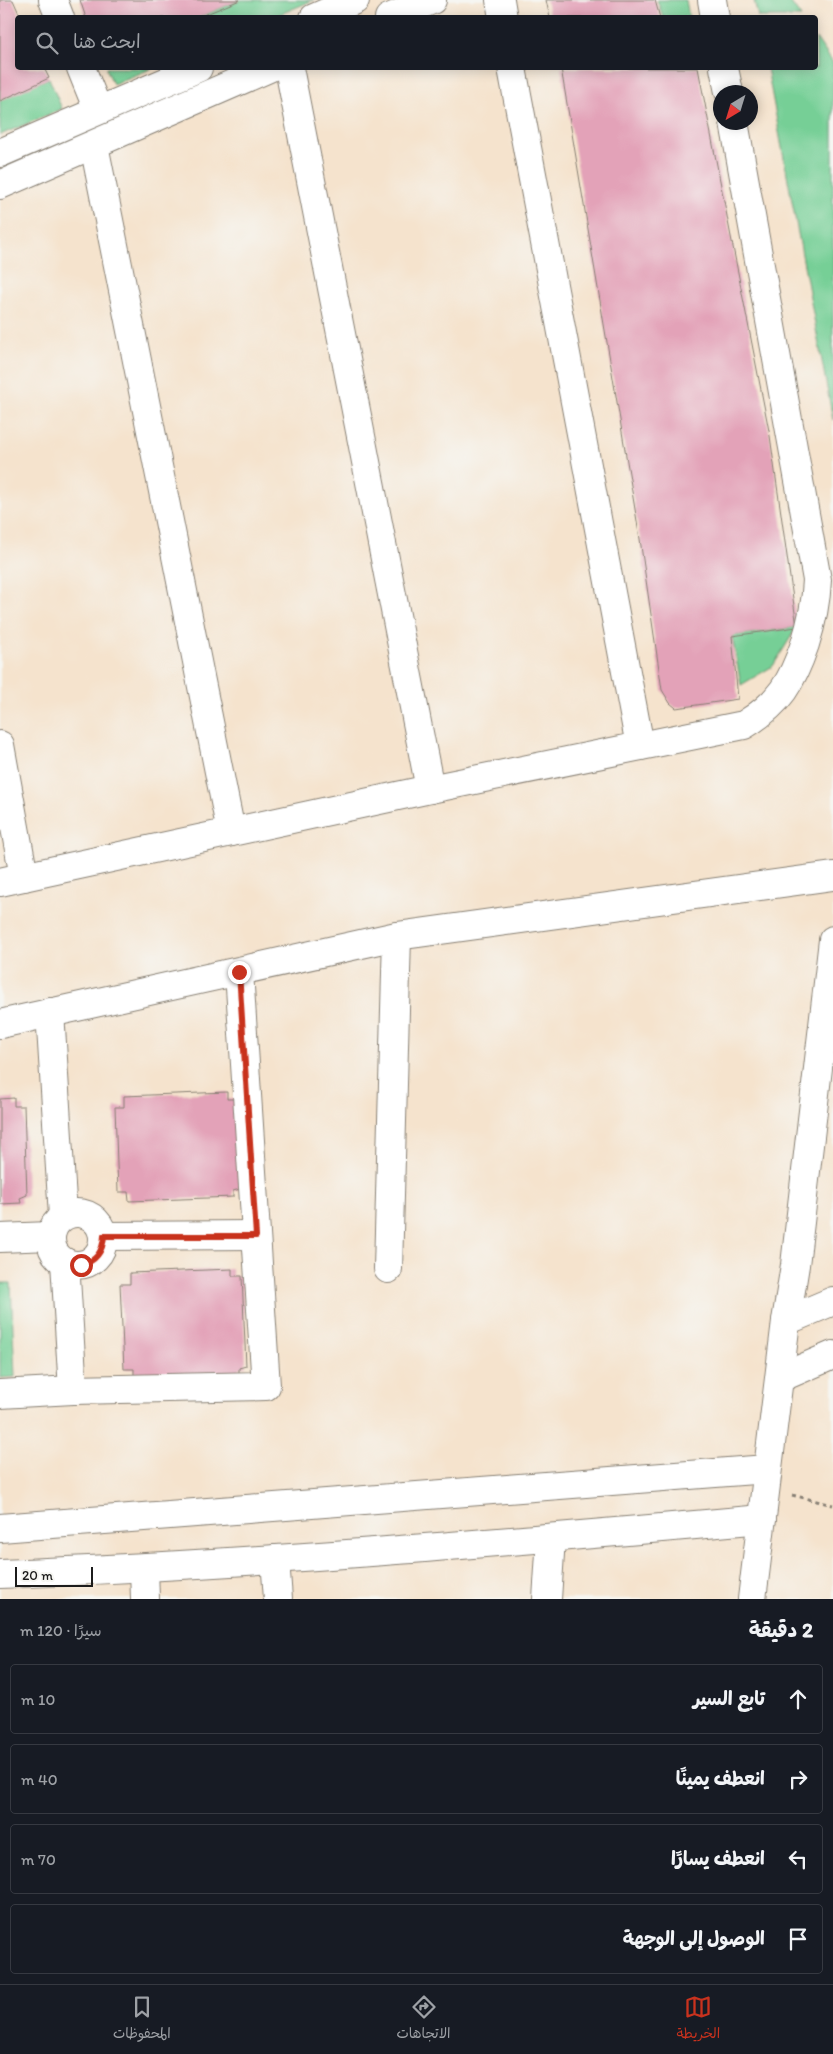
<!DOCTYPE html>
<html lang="ar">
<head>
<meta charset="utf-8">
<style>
	body { margin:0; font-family:Itim,"Playpen Sans Arabic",sans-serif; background:#20242c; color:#f1f3f6; direction:rtl }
	.compass { position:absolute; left:713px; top:85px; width:45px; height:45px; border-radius:50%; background:#171b24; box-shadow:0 2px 12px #0003; rotate:218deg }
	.scale { position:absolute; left:15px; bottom:12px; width:78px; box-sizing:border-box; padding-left:5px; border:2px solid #1c1c1c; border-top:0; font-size:14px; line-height:18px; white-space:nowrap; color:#1c1c1c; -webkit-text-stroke:4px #f6f6f2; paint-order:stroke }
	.stop { position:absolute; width:15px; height:15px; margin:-11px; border:4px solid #c8321e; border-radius:50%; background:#fff }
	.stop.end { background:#c8321e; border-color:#fff; box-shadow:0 1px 5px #0008 }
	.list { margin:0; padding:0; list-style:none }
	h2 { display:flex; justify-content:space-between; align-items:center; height:65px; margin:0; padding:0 20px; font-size:21px }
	h2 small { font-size:16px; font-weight:400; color:#9ea1a6 }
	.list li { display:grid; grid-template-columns:32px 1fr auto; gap:15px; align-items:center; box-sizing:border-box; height:70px; margin:0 10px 10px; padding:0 10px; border:1px solid #363941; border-radius:5px }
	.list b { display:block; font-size:19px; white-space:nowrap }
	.list em { font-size:16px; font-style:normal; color:#9ea1a6 }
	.icon { flex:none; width:28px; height:28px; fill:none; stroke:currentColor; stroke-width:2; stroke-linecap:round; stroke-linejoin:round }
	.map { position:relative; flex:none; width:833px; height:1599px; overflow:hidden; direction:ltr }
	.search { position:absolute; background:#171b24; box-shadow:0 2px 12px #0003; left:15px; right:15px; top:15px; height:55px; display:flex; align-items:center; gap:12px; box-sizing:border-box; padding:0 18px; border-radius:5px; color:#9ea1a6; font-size:19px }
	.sheet { height:385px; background:#171b24 }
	nav { display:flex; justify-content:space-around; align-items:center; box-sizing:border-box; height:70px; border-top:1px solid #363941; background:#171b24; font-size:14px; color:#9ea1a6 }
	nav a { display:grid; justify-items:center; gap:2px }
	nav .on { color:#c8321e }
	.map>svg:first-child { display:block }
</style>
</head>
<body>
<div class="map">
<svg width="833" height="1599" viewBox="0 0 833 1599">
	<rect width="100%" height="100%" fill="#f6f6f2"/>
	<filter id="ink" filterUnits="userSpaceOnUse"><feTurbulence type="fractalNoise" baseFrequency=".02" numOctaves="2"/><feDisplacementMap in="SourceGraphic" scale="10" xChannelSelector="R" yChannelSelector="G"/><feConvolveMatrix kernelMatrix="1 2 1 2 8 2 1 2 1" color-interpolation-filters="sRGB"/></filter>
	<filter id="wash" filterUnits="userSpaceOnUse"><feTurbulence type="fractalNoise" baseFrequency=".0096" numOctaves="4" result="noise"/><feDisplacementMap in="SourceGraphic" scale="20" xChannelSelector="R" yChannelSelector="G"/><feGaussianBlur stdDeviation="1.12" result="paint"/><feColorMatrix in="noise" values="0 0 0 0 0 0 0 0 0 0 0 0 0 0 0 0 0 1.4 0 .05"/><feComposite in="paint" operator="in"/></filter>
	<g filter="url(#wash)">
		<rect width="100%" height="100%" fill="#f5e3cd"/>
		<g fill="#76cf96" stroke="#497659">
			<path d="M240 0H314L273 17 197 18Z"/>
			<path d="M657 0H686L689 17H663Z"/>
			<path d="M754 0H789L801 17H758Z"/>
			<path d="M816 38 833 63V420L767 68H816Z"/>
			<path d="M106 68H153L113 84Z"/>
			<path d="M49 78 62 109 0 135V99Z"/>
			<path d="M797 627 773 666 741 685 732 636Z"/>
			<path d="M0 1283H11L15 1377 0 1378Z"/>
		</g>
		<g id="blocks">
			<g fill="#e3a2b8">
				<path d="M0 0H13L21 18H18V68H44L49 78 0 101Z"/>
				<path d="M80 0H240L197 18H86Z"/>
				<path d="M546 0H655L660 18H550Z"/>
				<path d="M561 68H698L770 436 797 627 732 636 738 699 676 708 670 703 662 690 640 539Z"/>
				<path d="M227 1092V1099H236L240 1189 233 1191V1197L129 1201 128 1192H118L115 1107H124V1096Z"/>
				<path d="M14 1098V1106H24L27 1195 20 1198 21 1203 0 1204V1099Z"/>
				<path d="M232 1269V1276H242L246 1366 239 1368V1374L134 1378V1369H124L120 1284H130V1273Z"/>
			</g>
		</g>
	</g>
	<g filter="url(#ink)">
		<use href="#blocks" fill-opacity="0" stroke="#888074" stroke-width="1"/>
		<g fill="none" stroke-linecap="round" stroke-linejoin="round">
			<g stroke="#888074" stroke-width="30">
				<g id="minor">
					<path d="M53 0 60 18"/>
					<path d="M500 0 503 18"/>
					<path d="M712 0 715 18"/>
					<path d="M314 18 355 0"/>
					<path d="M389 18 432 0"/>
					<path d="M81 68 98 110"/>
					<path d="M289 68 430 789"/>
					<path d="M512 68 640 746"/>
					<path d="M724 68 729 92"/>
					<path d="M94 145 231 832"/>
					<path d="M0 153 198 68"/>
					<path d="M0 185 269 68"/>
					<path d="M0 745 24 877"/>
					<path d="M0 882 430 789 744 725C780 703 792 682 805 644 812 622 816 603 817 580L734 122"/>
					<path d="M50 1012 63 1216"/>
					<path d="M0 1024 397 936 833 876"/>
					<circle cx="77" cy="1239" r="26"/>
					<path d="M104 1236 256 1235"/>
					<path d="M0 1238 50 1236"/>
					<path d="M65 1262 73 1390"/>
					<path d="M388 1269 397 936"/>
					<path d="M0 1394 73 1390 266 1386 239 972"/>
					<path d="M0 1528 767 1469"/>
					<path d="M275 1559 278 1599"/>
					<path d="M144 1568 145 1599"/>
					<path d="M0 1574C254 1564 508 1542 762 1519"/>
					<path d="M547 1599 551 1538"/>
				</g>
			</g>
			<g stroke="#888074" stroke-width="30">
				<g id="major">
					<path d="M786 1321 833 1301"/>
					<path d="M780 1378 833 1355"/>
					<path d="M752 1599 786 1321 795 1265 833 940"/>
				</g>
			</g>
			<path stroke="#888074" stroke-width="3" stroke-dasharray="4 4" stroke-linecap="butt" d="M792 1495 833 1505"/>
			<use href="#minor" stroke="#fff" stroke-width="28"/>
			<use href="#major" stroke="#fff" stroke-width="28"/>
		</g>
	</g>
	<g fill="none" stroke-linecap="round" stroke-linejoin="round" filter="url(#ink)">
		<path stroke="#c8321e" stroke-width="6" d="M81 1265C96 1261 103 1252 104 1236H256L239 972"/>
	</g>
</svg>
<svg class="compass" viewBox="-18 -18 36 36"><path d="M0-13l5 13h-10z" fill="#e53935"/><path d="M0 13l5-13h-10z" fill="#9ea1a6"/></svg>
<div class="scale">20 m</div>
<div class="stop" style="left:81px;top:1265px"></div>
<div class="stop end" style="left:239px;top:972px"></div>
<div class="search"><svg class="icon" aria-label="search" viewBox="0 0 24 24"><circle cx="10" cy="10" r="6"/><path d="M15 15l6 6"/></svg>ابحث هنا</div>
</div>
<section class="sheet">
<h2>2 دقيقة<small>سيرًا · 120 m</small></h2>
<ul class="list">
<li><svg class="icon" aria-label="ahead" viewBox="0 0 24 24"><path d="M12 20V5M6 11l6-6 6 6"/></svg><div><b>تابع السير</b></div><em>10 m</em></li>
<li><svg class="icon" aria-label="right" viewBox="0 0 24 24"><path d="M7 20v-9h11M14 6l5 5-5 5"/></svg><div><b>انعطف يمينًا</b></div><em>40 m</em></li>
<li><svg class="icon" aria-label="left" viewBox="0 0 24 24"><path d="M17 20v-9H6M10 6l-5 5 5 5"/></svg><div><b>انعطف يسارًا</b></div><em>70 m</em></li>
<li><svg class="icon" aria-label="arrive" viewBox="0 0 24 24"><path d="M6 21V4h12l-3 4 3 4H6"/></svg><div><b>الوصول إلى الوجهة</b></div></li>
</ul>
</section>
<nav>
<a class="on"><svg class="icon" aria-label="map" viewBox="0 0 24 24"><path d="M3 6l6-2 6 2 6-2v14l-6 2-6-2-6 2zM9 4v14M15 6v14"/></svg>الخريطة</a>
<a><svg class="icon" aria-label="directions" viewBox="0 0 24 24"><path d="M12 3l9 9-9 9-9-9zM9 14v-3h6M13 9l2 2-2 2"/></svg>الاتجاهات</a>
<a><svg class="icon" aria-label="saved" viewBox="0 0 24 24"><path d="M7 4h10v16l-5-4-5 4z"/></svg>المحفوظات</a>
</nav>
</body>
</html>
